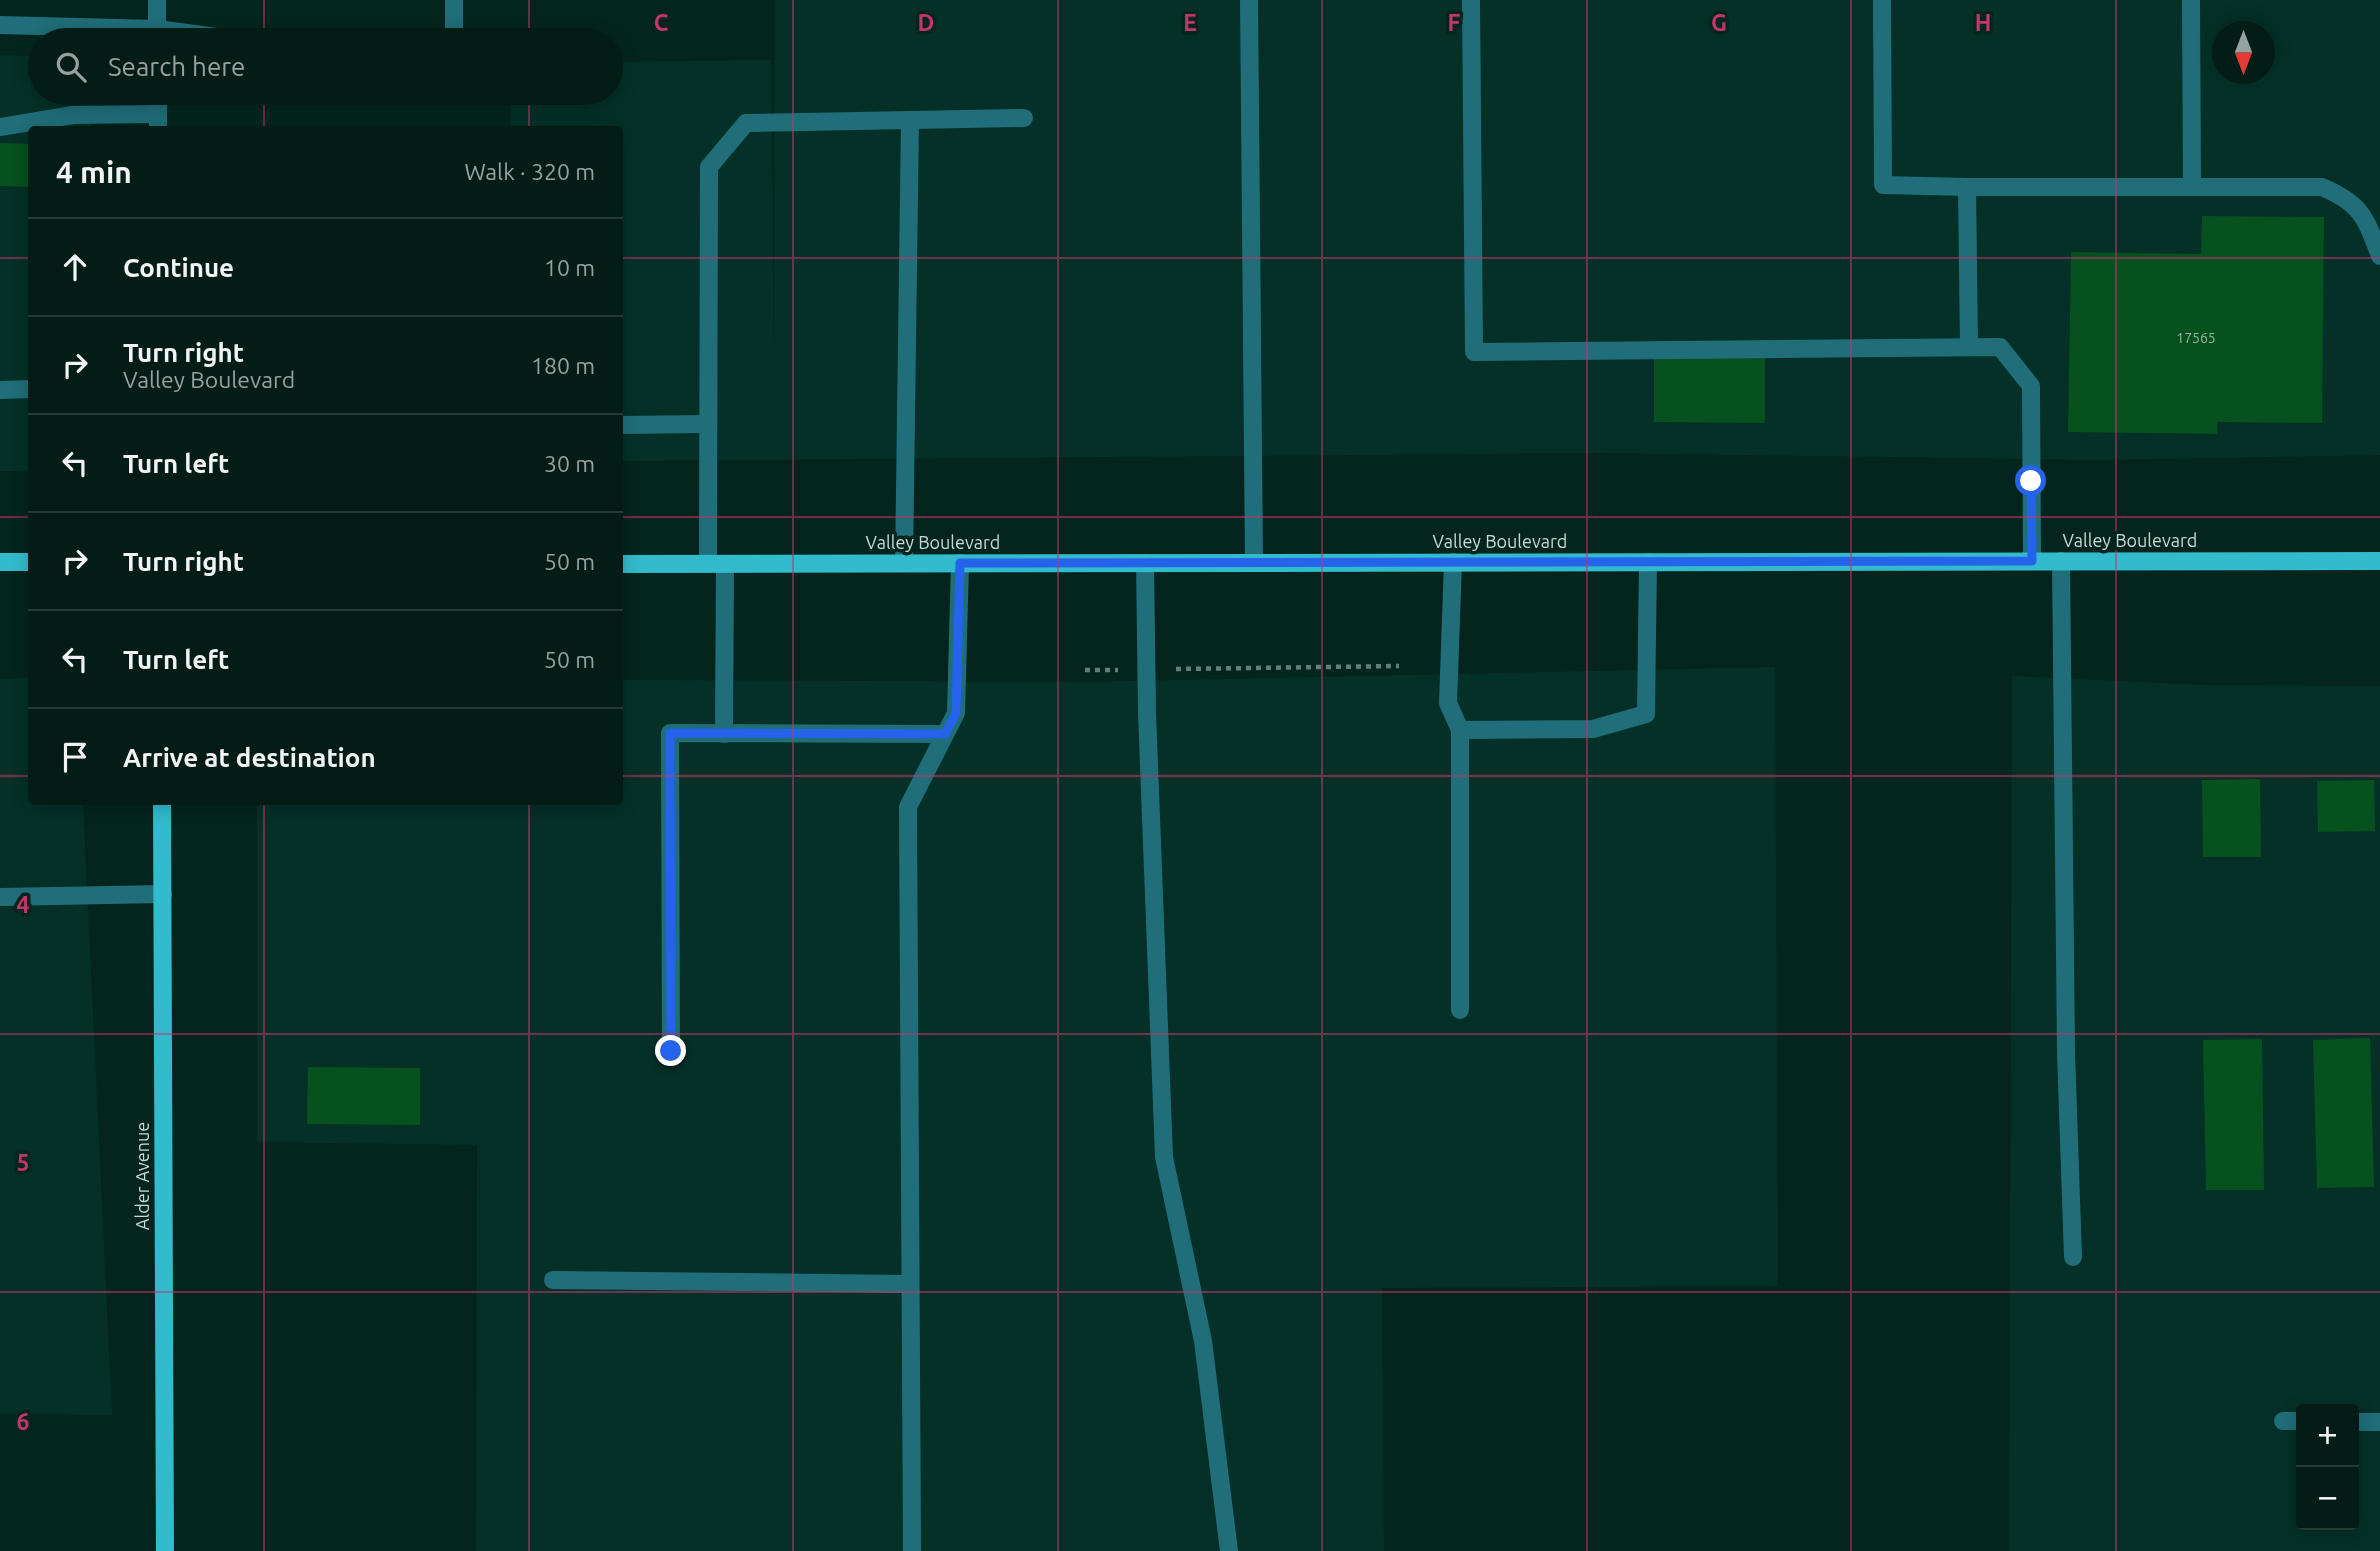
<!DOCTYPE html>
<html lang="en">
<head>
<meta charset="utf-8">
<style>
	body { margin:0; font-family:Ubuntu,sans-serif; background:#112923; color:#f1f3f6 }
	.controls { position:absolute; right:21px; bottom:21px; display:grid; overflow:hidden; border-radius:7px; box-shadow:0 4px 18px #0003 }
	.controls button { width:63px; height:63px; display:grid; place-items:center; padding:0; border:0; border-bottom:2px solid #243a35; background:#031c16; color:#f1f3f6; font:35px sans-serif }
	.compass { position:absolute; left:2212px; top:21px; width:63px; height:63px; border-radius:50%; background:#031c16; box-shadow:0 4px 18px #0003; rotate:180deg }
	.stop { position:absolute; width:21px; height:21px; margin:-16px; border:5px solid #2563eb; border-radius:50%; background:#fff }
	.stop.end { background:#2563eb; border-color:#fff; box-shadow:0 2px 7px #0008 }
	.list { margin:0; padding:0; list-style:none }
	h2 { display:flex; justify-content:space-between; align-items:center; height:91px; margin:0; padding:0 28px; font-size:30px }
	h2 small { font-size:23px; font-weight:400; color:#97a1a1 }
	.list li { display:grid; grid-template-columns:46px 1fr auto; gap:21px; align-items:center; box-sizing:border-box; height:98px; padding:0 28px; border-top:2px solid #243a35 }
	.list b { display:block; font-size:26px; white-space:nowrap }
	.list p { margin:0; font-size:23px; white-space:nowrap; color:#97a1a1 }
	.list em { font-size:23px; font-style:normal; color:#97a1a1 }
	.icon { flex:none; width:38px; height:38px; fill:none; stroke:currentColor; stroke-width:2; stroke-linecap:round; stroke-linejoin:round }
	.map { position:relative; flex:none; width:2380px; height:1551px; overflow:hidden }
	.search { position:absolute; background:#031c16; box-shadow:0 4px 18px #0003; left:28px; top:28px; width:595px; height:77px; display:flex; align-items:center; gap:18px; box-sizing:border-box; padding:0 24px; border-radius:38px; color:#97a1a1; font-size:26px }
	.panel { position:absolute; background:#031c16; box-shadow:0 4px 18px #0003; left:28px; top:126px; width:595px; height:679px; border-radius:7px }
	.map>svg:first-child { display:block }
</style>
</head>
<body>
<div class="map">
<svg width="2380" height="1551" viewBox="0 0 2380 1551">
	<rect width="100%" height="100%" fill="#04251e"/>
	<g fill="#043028" fill-rule="evenodd">
		<path d="M775 0H2380V455L2097 460 1599 453 620 461V130L511 129 510 93H611V62L771 60 774 356ZM2222 32H2264V74H2222Z"/>
		<path d="M0 55 40 56V93H92L91 129 32 130 31 471H0Z"/>
		<path d="M1775 667 1778 1286 1382 1288 1384 1551H476L477 1145 257 1142V802H620V680L1083 682Z"/>
		<path d="M2012 676 2205 685 2380 686V1551H2009ZM2301 1409H2354V1525H2301Z"/>
		<path d="M31 678 32 802H83L112 1415 0 1414V679Z"/>
	</g>
	<g fill="#06511d">
		<path d="M0 143 32 144V187L0 186Z"/>
		<path d="M2202 216 2324 217 2322 423 2217 422V434L2068 432 2071 252 2201 254Z"/>
		<path d="M1654 353 1765 355V423L1654 422Z"/>
		<path d="M2260 779 2261 857H2203L2202 780Z"/>
		<path d="M2374 780 2375 831 2318 832 2317 781Z"/>
		<path d="M2370 1038 2374 1187 2317 1188 2313 1040Z"/>
		<path d="M2262 1039 2264 1190H2206L2203 1040Z"/>
		<path d="M308 1067 420 1068V1125L307 1124Z"/>
	</g>
	<g fill="none" stroke-linecap="round" stroke-linejoin="round">
		<g stroke="#637d77" stroke-width="4.5" stroke-dasharray="5 5" stroke-linecap="butt">
			<path d="M1176 669 1399 666"/>
			<path d="M1085 670H1118"/>
		</g>
		<g stroke="#1f6e79" stroke-width="18">
			<path d="M157 0V40"/>
			<path d="M454 0V35"/>
			<path d="M1249 0 1254 563"/>
			<path d="M1471 0 1474 352 2000 347 2031 386 2032 561"/>
			<path d="M1882 0 1883 185 1967 187"/>
			<path d="M2191 0 2192 187"/>
			<path d="M0 25 157 29 239 40"/>
			<path d="M158 93V130"/>
			<path d="M0 127 73 115 158 114"/>
			<path d="M1969 347 1967 187H2322C2362 204 2365 217 2380 256"/>
			<path d="M0 390 32 389"/>
			<path d="M620 425 707 424"/>
			<path d="M2061 561 2066 1053 2073 1257"/>
			<path d="M1453 562 1448 703 1460 730 1593 729 1646 714 1648 562"/>
			<path d="M904 563 910 120"/>
			<path d="M1145 563 1147 713 1164 1157 1203 1341 1229 1551"/>
			<path d="M708 564 709 167 746 123 1024 118"/>
			<path d="M1460 730V1010"/>
			<path d="M724 734 725 564"/>
			<path d="M0 897 163 894"/>
			<path d="M671 1051 670 733 945 734"/>
			<path d="M553 1280 910 1284"/>
			<path d="M2283 1421H2301"/>
			<path d="M2354 1422H2380"/>
			<path d="M912 1551 908 807 956 713 960 563"/>
		</g>
		<g stroke="#32bbcc" stroke-width="18">
			<path d="M0 562H32"/>
			<path d="M620 564 2380 561"/>
			<path d="M162 802 165 1551"/>
		</g>
	</g>
	<g fill="none" stroke-linecap="round" stroke-linejoin="round">
		<path stroke="#2563eb" stroke-width="9" d="M671 1051 670 733 945 734 956 713 960 563 2032 561 2031 481"/>
	</g>
	<path fill="none" stroke="#c3356d" stroke-width="2" stroke-opacity="0.55" d="M264 0V40M529 0V40M793 0V1551M1058 0V1551M1322 0V1551M1587 0V1551M1851 0V1551M2116 0V1551M264 93V130M529 93V130M0 258H32M620 258H2380M0 517H32M620 517H2380M0 776H32M620 776H2380M264 802V1551M529 802V1551M0 1034H2380M0 1292H2380"/>
	<g text-anchor="middle" dominant-baseline="central" stroke-width="7" stroke-linejoin="round" paint-order="stroke">
		<g font-size="14" fill="#97b7a6">
			<text x="2196" y="338">17565</text>
		</g>
		<g font-size="18" fill="#c7d9d4" stroke="#04251e">
			<text x="2130" y="540">Valley Boulevard</text>
			<text x="1500" y="541">Valley Boulevard</text>
			<text x="933" y="542">Valley Boulevard</text>
			<text transform="translate(142 1176) rotate(-90)">Alder Avenue</text>
		</g>
	</g>
	<g font-size="23" text-anchor="middle" font-weight="bold" fill="#c3356d" stroke="#04251e" stroke-width="7" stroke-linejoin="round" paint-order="stroke">
		<text x="661" y="31">C</text>
		<text x="926" y="31">D</text>
		<text x="1190" y="31">E</text>
		<text x="1454" y="31">F</text>
		<text x="1719" y="31">G</text>
		<text x="1983" y="31">H</text>
		<text x="23" y="913">4</text>
		<text x="23" y="1171">5</text>
		<text x="23" y="1430">6</text>
	</g>
</svg>
<div class="controls">
<button>+</button>
<button>−</button>
</div>
<svg class="compass" viewBox="-18 -18 36 36"><path d="M0-13l5 13h-10z" fill="#e53935"/><path d="M0 13l5-13h-10z" fill="#97a1a1"/></svg>
<div class="stop" style="left:2031px;top:481px"></div>
<div class="stop end" style="left:671px;top:1051px"></div>
<div class="search"><svg class="icon" aria-label="search" viewBox="0 0 24 24"><circle cx="10" cy="10" r="6"/><path d="M15 15l6 6"/></svg>Search here</div>
<section class="panel">
<h2>4 min<small>Walk · 320 m</small></h2>
<ul class="list">
<li><svg class="icon" aria-label="ahead" viewBox="0 0 24 24"><path d="M12 20V5M6 11l6-6 6 6"/></svg><div><b>Continue</b></div><em>10 m</em></li>
<li><svg class="icon" aria-label="right" viewBox="0 0 24 24"><path d="M7 20v-9h11M14 6l5 5-5 5"/></svg><div><b>Turn right</b><p>Valley Boulevard</p></div><em>180 m</em></li>
<li><svg class="icon" aria-label="left" viewBox="0 0 24 24"><path d="M17 20v-9H6M10 6l-5 5 5 5"/></svg><div><b>Turn left</b></div><em>30 m</em></li>
<li><svg class="icon" aria-label="right" viewBox="0 0 24 24"><path d="M7 20v-9h11M14 6l5 5-5 5"/></svg><div><b>Turn right</b></div><em>50 m</em></li>
<li><svg class="icon" aria-label="left" viewBox="0 0 24 24"><path d="M17 20v-9H6M10 6l-5 5 5 5"/></svg><div><b>Turn left</b></div><em>50 m</em></li>
<li><svg class="icon" aria-label="arrive" viewBox="0 0 24 24"><path d="M6 21V4h12l-3 4 3 4H6"/></svg><div><b>Arrive at destination</b></div></li>
</ul>
</section>
</div>
</body>
</html>
